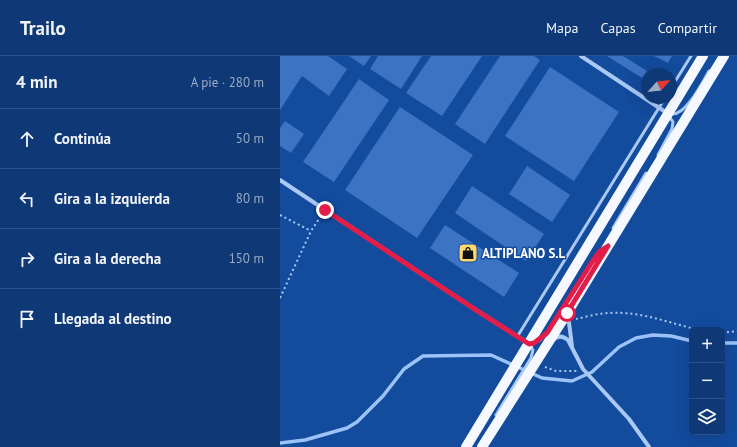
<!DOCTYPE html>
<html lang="es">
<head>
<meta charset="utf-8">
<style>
	body { margin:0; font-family:"PT Sans",sans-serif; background:#173f7b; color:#f1f3f6 }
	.controls { position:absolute; right:12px; bottom:12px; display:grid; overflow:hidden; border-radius:6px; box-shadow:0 4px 16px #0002 }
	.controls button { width:36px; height:36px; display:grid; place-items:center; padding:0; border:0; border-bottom:1px solid #2e5288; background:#0e3876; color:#f1f3f6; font:20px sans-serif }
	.compass { position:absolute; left:361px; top:12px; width:36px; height:36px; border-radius:50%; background:#0e3876; box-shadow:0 4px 16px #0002; rotate:63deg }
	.stop { position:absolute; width:12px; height:12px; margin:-9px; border:3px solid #e11d48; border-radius:50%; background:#fff }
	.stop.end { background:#e11d48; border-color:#fff; box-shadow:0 1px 4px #0008 }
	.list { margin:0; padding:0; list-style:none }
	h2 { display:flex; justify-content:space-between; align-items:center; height:52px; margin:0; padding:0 16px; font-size:17px }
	h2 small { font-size:13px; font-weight:400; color:#9bacc5 }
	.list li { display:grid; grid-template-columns:26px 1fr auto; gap:12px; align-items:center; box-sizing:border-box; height:60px; padding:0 16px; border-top:1px solid #2e5288 }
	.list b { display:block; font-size:15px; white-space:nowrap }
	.list em { font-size:13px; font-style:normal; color:#9bacc5 }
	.icon { flex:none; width:22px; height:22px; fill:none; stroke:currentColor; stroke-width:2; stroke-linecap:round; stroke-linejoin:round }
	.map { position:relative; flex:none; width:457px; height:391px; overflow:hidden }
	header { display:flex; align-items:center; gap:24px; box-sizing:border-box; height:56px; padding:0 20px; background:#0e3876; border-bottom:1px solid #2e5288 }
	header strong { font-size:19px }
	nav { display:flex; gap:22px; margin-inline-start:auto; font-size:14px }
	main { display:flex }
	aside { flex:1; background:#0e3876 }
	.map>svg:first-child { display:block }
</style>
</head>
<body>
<header>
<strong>Trailo</strong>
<nav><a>Mapa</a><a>Capas</a><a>Compartir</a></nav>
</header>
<main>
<aside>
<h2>4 min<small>A pie · 280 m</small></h2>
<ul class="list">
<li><svg class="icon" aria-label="ahead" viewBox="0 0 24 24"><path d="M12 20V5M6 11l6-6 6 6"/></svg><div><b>Continúa</b></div><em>50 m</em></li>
<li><svg class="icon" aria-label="left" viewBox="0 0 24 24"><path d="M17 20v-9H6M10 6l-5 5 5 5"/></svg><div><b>Gira a la izquierda</b></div><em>80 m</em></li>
<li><svg class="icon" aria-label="right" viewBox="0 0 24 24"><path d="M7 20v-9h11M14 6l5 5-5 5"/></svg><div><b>Gira a la derecha</b></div><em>150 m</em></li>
<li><svg class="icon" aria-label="arrive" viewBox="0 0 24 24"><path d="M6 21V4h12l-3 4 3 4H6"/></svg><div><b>Llegada al destino</b></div></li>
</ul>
</aside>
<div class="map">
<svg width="457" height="391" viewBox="0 0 457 391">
	<rect width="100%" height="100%" fill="#134b9d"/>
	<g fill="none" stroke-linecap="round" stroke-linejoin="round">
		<g stroke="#9bc3f7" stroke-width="3.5">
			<path d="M442 287H457"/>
			<path d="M0 387 25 384 67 372 77 366 103 340 124 313 143 300 211 299 262 322 292 325 312 316 339 291 356 282 373 279 391 280 412 285"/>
		</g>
	</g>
	<g fill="#3c74c3">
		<path d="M0 0H48L67 13 49 40 22 20 0 54Z"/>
		<path d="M69 0H91L84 10Z"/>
		<path d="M98 0H142L121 33 90 13Z"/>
		<path d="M151 0H202L162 60 126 37Z"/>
		<path d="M220 0H254L260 4 205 88 175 68Z"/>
		<path d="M327 0H343L367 15 362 22Z"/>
		<path d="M374 0H392L388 7Z"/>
		<path d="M270 11 339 56 294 125 225 80Z"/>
		<path d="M79 23 109 44 54 126 23 106Z"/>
		<path d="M120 51 193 99 137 182 65 134Z"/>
		<path d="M5 65 24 78 11 97 0 90V72Z"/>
		<path d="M247 110 290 139 272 166 229 138Z"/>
		<path d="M192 130 264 178 246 205 175 157Z"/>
		<path d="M165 169 239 217 224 241 150 192Z"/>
	</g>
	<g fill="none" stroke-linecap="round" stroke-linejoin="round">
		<g stroke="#a9c8f4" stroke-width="2" stroke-dasharray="2 3" stroke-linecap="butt">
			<path d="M0 159 31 175"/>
			<path d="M0 242 31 175 41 160"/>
			<path d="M296 263C306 261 318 257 329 257 361 255 389 267 419 274"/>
			<path d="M442 277 457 275"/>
			<path d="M265 311 276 315H297"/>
		</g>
		<g stroke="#a9c8f4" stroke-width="3">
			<path d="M391 32 411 0"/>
			<path d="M391 58C406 60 422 27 429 15"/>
			<path d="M378 99 392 73 393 66 389 60"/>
			<path d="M333 172 366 117"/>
			<path d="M237 281 385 42"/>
			<path d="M252 287 260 284 267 277 314 203"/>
			<path d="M216 359 251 302 253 294 250 290"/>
		</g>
		<g stroke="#a9c8f4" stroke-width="4">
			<path d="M301 0 387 57"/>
			<path d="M0 124 199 256 248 287"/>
			<path d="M288 259 292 290"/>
			<path d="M273 284C278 279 283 280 288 284L303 313 349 363 369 391"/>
		</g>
		<g stroke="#f5f9ff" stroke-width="10">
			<path d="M186 391 423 0"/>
			<path d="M202 391 287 257 444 0"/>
		</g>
	</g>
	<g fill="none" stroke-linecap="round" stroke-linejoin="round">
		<path stroke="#e11d48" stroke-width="5" d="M45 154 199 256 249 288 254 287 267 277 312 206 320 195 328 190 287 257"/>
	</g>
	<defs>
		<g id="shop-square" transform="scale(1)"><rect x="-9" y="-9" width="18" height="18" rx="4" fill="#ffd96b" stroke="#134b9d"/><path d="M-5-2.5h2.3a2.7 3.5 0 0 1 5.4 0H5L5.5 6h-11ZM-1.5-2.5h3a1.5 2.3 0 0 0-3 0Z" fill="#111"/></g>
	</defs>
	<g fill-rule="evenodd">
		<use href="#shop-square" x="188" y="197"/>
	</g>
	<g text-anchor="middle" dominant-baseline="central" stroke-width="3" stroke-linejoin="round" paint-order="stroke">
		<g font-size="13" font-weight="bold" fill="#fff" stroke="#134b9d" text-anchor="start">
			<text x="202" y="197">ALTIPLANO S.L</text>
		</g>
	</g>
</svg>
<div class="controls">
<button>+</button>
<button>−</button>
<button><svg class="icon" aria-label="layers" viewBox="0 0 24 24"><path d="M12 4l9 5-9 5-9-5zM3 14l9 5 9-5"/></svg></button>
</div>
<svg class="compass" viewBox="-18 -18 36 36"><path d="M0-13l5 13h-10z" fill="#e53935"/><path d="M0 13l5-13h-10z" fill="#9bacc5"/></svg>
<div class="stop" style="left:287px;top:257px"></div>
<div class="stop end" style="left:45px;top:154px"></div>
</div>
</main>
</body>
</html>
